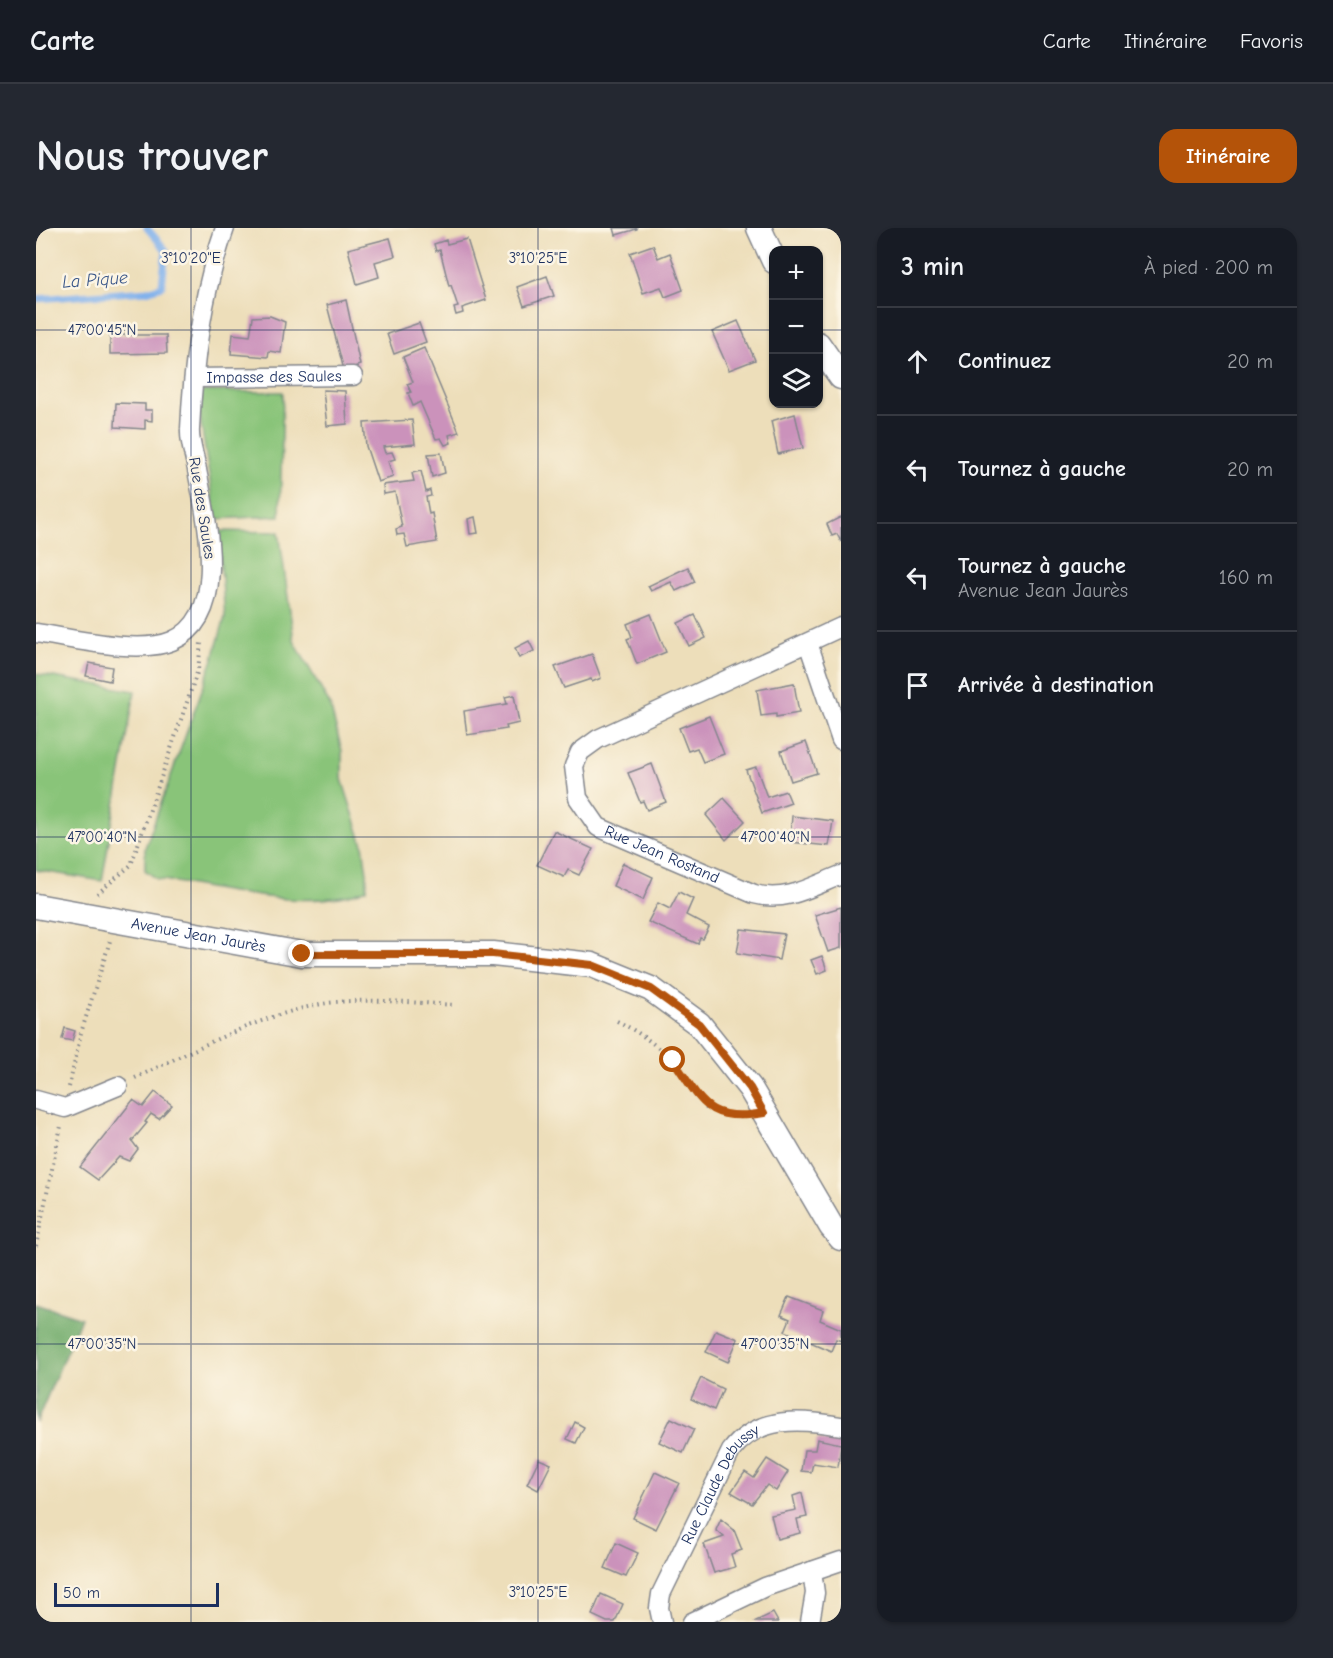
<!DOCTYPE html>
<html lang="fr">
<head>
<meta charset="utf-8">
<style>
	body { margin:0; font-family:"Comic Neue",sans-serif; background:#242831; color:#f1f3f6 }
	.controls { position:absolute; right:18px; top:18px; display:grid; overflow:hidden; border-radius:12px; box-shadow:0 2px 4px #0004 }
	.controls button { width:54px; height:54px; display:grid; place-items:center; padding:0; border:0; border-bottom:2px solid #363941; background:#171b24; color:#f1f3f6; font:30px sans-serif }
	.scale { position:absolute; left:18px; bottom:15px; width:165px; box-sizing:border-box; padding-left:6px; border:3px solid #1b2f5e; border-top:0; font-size:16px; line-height:21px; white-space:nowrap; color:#1b2f5e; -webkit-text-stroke:4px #fcf5e5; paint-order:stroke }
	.stop { position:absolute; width:18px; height:18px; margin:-14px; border:4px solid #b45309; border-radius:50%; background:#fff }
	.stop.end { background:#b45309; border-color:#fff; box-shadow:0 2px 6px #0008 }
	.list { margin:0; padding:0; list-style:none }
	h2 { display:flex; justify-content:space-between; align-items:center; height:78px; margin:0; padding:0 24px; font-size:26px }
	h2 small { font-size:20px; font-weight:400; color:#9ea1a6 }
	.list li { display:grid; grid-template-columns:39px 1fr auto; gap:18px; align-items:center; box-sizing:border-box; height:108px; padding:0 24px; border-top:2px solid #363941 }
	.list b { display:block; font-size:22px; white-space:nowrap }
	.list p { margin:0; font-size:20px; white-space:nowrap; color:#9ea1a6 }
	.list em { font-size:20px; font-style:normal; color:#9ea1a6 }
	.icon { flex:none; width:33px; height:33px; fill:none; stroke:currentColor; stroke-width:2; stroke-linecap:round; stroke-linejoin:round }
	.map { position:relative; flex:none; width:805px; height:1394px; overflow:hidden; border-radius:18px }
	header { display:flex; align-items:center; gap:36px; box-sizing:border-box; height:84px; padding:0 30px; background:#171b24; border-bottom:2px solid #363941 }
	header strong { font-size:28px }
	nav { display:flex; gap:33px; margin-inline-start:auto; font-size:21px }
	.intro { display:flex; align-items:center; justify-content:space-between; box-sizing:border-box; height:144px; padding:0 36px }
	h1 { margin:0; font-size:42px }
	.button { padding:15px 27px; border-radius:18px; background:#b45309; color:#fff; font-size:21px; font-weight:700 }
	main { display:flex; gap:36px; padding:0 36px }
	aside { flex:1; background:#171b24; border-radius:18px; box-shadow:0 2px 4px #0004 }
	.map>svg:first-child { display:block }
</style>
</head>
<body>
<header>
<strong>Carte</strong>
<nav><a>Carte</a><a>Itinéraire</a><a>Favoris</a></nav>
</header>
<div class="intro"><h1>Nous trouver</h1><a class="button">Itinéraire</a></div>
<main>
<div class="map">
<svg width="805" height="1394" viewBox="0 0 805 1394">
	<rect width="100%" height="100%" fill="#fcf5e5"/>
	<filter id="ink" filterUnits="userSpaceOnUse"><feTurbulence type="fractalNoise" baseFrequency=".0167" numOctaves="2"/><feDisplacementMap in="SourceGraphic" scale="12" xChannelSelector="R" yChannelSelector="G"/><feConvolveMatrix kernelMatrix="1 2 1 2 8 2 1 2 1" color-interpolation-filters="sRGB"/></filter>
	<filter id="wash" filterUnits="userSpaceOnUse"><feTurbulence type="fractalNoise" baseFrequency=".008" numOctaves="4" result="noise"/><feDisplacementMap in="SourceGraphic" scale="24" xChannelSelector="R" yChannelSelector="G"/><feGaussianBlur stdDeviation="1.35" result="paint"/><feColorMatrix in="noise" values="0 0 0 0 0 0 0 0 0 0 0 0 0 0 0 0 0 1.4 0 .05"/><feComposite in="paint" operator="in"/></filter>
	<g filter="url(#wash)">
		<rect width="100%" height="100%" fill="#eddeba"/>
		<g fill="#89c479" stroke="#527a6c" stroke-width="1.5">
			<path d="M166 163 247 164 244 288 180 291 163 183Z"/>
			<path d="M182 303 243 304 258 413 294 477 306 523V551L327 617 331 645V661C274 686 182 660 121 651L109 642V620L177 431 189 389Z"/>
			<path d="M0 446 99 463 66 653 0 642Z"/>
		</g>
		<path fill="#6eaa69" stroke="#446c64" stroke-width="1.5" d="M0 1075 45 1090 0 1195Z"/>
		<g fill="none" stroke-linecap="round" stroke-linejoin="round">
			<path stroke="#80b1ec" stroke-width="7" d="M0 71 111 63 126 58 130 22 111 0"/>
		</g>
		<g id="blocks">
			<g fill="#cb92bb">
				<path d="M578 0H601V1L580 7Z"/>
				<path d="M354 10 359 28 339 34 343 49 321 56 312 21Z"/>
				<path d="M431 11 450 72 426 80 427 85 420 87 418 80 422 79 415 57 413 58 404 22 400 23 398 16 410 12 411 16Z"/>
				<path d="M617 17 622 30 634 25 647 62 629 69 625 59 607 65 594 25Z"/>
				<path d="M511 48 518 68 488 78 481 59Z"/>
				<path d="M310 72 324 137 308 142 291 77Z"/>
				<path d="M234 88 249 94 245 125 233 123 232 129 195 126 197 106 214 108 217 89Z"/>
				<path d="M702 93 719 132 693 142 676 104Z"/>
				<path d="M383 95 390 114 358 126 351 106Z"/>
				<path d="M74 107H130L131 125 74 126Z"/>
				<path d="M388 120 423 204 413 207 415 215 409 217 405 210 400 211 384 174 377 178 372 165 375 164 371 156 377 154 367 129Z"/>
				<path d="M287 162 309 163 311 196 291 198Z"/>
				<path d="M80 175 109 176V182H116V193L109 192V201L79 199Z"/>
				<path d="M759 186 767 220 742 226 735 193Z"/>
				<path d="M376 192 379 216 347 219 349 225 356 224 359 231 352 233 357 249 342 254 330 218 328 195Z"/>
				<path d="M405 225 409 245 396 249 392 226Z"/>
				<path d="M385 243 390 264 394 262 395 268 390 269 393 286 396 285 401 314 371 319 368 306 361 307 360 301 366 299 359 264 348 266 347 257 378 253 376 245Z"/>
				<path d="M439 289 442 305 434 306 432 291Z"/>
				<path d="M805 289V314L801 306 796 308 791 296Z"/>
				<path d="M652 339 659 354 640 363 635 354 615 363 612 358Z"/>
				<path d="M615 386 630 424 601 436 591 411 596 409 591 396Z"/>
				<path d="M659 387 670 410 653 418 642 395Z"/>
				<path d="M493 413 498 423 483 430 479 420Z"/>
				<path d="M556 426 565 450 556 454 555 451 528 460 519 439Z"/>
				<path d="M53 435 76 439 74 453 50 448Z"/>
				<path d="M758 455 763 485 740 489V486L725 488 721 462Z"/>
				<path d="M478 467 483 495 470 498 471 501 431 507 428 483 471 476 469 469Z"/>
				<path d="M673 488 688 526 667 534 661 520 652 523 643 500Z"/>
				<path d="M770 514 781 545 755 553 745 523Z"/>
				<path d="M616 536 630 574 611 582 607 573 604 574 592 545Z"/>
				<path d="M720 539 731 569 750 563 755 575 726 585 710 542Z"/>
				<path d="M688 570 709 593 690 612 670 587Z"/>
				<path d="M756 588 797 593 793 618 754 614Z"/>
				<path d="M518 603 557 621 543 647 532 642 528 649 501 637Z"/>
				<path d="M587 635 617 649 607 672 577 658Z"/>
				<path d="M643 664 657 671 650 687 673 699 667 711 664 710 662 716 612 694 622 675 634 681Z"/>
				<path d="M805 679V720L792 724 779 687Z"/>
				<path d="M705 701 748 706 743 732 701 725Z"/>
				<path d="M786 728 791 742 781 746 775 732Z"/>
				<path d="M29 800 39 803 36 813 26 811Z"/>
				<path d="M119 864 136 877 123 891 115 886 109 894 111 895 96 913 102 921 93 933 83 929 62 952 44 939 97 872 107 879Z"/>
				<path d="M753 1069 787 1082 784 1092 805 1101V1113L800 1111 795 1123 749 1103 754 1091 745 1087Z"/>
				<path d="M680 1102 702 1111 692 1134 670 1124Z"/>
				<path d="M665 1150 687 1161 678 1182 655 1171Z"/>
				<path d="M635 1190 658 1201 647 1225 623 1214Z"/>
				<path d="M539 1194 548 1199 540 1215 531 1211Z"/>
				<path d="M781 1211 805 1216 802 1239 777 1235 775 1244 765 1243 768 1222H779Z"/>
				<path d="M503 1231 515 1236 502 1262 491 1256Z"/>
				<path d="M731 1231 752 1244 740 1263 731 1257 716 1276 695 1264 709 1244 718 1250Z"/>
				<path d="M619 1244 643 1255 620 1301 597 1290Z"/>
				<path d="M766 1265 771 1289 761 1291 764 1305 741 1311 735 1287 760 1282 757 1268Z"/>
				<path d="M685 1291 698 1302 706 1322 695 1326 699 1339 678 1345 668 1316 688 1309 680 1302Z"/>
				<path d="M580 1315 602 1325 590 1349 569 1340Z"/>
				<path d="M565 1366 587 1376 579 1394H571L556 1387Z"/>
				<path d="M737 1385 742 1394H718Z"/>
			</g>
		</g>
	</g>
	<g filter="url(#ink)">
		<use href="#blocks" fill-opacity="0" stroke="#84868c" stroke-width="1.5"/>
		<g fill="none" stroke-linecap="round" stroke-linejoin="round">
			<g stroke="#84868c" stroke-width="21">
				<g id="minor">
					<path id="s1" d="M158 150 317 148"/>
					<path id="s2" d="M805 399 562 511 544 524 538 538 542 570 562 599 718 666C750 675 777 658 805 647"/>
					<path d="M0 405C35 410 103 427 136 413 195 388 170 290 161 242 159 229 153 214 154 201 157 133 166 65 189 0"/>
					<path d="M772 415 805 512"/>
					<path d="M0 872 29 880 82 858"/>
					<path id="s3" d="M626 1394 623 1380 625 1366 695 1223C722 1187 766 1191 805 1198"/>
					<path d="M656 1394 729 1359 805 1333"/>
					<path d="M774 1394 779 1365 776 1343"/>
				</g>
			</g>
			<g stroke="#84868c" stroke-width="27">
				<g id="tertiary">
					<path d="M723 0 738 33"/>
					<path d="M782 116 805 149"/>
					<path id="s4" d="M0 678 266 726H457L556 737 615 761 663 796 714 860 795 998 805 1010"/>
				</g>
			</g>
			<g stroke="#84868c" stroke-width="4" stroke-dasharray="1.5 4.5" stroke-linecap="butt">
				<path d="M61 666 95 637 162 442 165 415"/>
				<path d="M581 793C627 816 643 840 671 881L707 889"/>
				<path d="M99 850C159 822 221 788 286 776 323 769 381 775 419 777"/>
				<path d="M33 859 45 805 74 713"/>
				<path d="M0 1018 25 898"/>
			</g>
			<use href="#minor" stroke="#fff" stroke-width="18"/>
			<use href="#tertiary" stroke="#fff" stroke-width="24"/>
		</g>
	</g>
	<g fill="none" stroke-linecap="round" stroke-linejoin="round" filter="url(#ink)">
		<path stroke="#b45309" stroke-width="8" d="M266 726H457L556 737 615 761 663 796 714 860 728 885C671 895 667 875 637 832"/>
	</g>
	<path fill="none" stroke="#1b2f5e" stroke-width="1.5" stroke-opacity="0.45" d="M155 0V1394M502 0V1394M0 102H738M782 102H805M0 609H805M0 1116H805"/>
	<g text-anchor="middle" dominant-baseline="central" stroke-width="5" stroke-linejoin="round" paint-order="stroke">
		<g font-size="16" fill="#1b2f5e" stroke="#fcf5e5">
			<text stroke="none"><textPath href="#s1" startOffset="80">Impasse des Saules</textPath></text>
			<text transform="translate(166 280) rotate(81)">Rue des Saules</text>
			<text stroke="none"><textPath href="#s2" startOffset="442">Rue Jean Rostand</textPath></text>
			<text stroke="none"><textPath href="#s4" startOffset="165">Avenue Jean Jaurès</textPath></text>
			<text stroke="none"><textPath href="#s3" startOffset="154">Rue Claude Debussy</textPath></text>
		</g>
		<g font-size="18" font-style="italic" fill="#395689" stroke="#fcf5e5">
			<text transform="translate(59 52) rotate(-4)">La Pique</text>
		</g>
	</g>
	<g font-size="15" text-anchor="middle" fill="#1b2f5e" stroke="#fcf5e5" stroke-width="5" stroke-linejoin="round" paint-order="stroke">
		<text x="155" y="35">3°10'20"E</text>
		<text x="502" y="35">3°10'25"E</text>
		<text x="66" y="107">47°00'45"N</text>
		<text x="66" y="614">47°00'40"N</text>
		<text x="739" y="614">47°00'40"N</text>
		<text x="66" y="1121">47°00'35"N</text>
		<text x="739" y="1121">47°00'35"N</text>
		<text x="502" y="1369">3°10'25"E</text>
	</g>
</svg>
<div class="controls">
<button>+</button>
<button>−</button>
<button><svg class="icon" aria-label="layers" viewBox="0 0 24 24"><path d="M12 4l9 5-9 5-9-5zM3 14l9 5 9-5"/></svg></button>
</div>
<div class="scale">50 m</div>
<div class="stop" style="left:637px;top:832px"></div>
<div class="stop end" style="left:266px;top:726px"></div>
</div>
<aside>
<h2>3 min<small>À pied · 200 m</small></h2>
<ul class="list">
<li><svg class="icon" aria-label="ahead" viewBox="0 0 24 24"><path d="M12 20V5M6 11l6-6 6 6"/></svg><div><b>Continuez</b></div><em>20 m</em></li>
<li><svg class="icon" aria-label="left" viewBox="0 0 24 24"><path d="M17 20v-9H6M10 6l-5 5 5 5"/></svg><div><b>Tournez à gauche</b></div><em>20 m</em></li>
<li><svg class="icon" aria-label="left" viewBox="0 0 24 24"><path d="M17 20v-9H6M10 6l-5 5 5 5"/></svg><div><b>Tournez à gauche</b><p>Avenue Jean Jaurès</p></div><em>160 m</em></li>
<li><svg class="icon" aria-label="arrive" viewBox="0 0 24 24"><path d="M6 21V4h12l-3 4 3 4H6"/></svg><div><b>Arrivée à destination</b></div></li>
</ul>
</aside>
</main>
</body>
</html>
